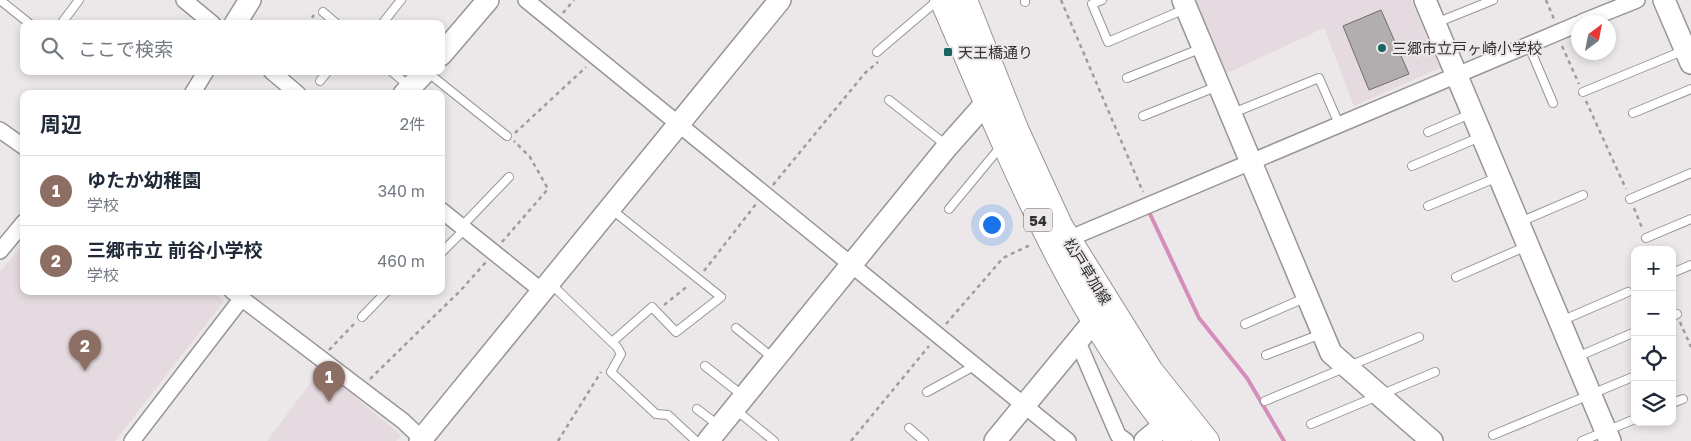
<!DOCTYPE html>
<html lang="ja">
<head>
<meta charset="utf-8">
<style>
	body { margin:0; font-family:"Golos Text","Noto Sans JP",sans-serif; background:#f2f2f3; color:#1f2937 }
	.controls { position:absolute; right:15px; bottom:15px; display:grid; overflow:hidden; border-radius:10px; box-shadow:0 2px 8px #0003 }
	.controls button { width:45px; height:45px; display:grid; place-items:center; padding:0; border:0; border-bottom:1px solid #e0e1e3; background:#fff; color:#1f2937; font:25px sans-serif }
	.compass { position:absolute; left:1571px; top:15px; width:45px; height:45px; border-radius:50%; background:#fff; box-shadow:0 2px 8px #0003; rotate:32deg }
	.you { position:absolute; left:991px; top:224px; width:18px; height:18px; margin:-12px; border:4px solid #fff; border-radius:50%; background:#1a73e8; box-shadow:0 0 0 8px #1a73e833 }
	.badge { display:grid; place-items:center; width:32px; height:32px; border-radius:50%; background:#d93025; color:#fff; font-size:16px; font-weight:700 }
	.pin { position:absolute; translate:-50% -41px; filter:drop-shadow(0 1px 2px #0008) }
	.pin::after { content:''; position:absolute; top:26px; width:18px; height:15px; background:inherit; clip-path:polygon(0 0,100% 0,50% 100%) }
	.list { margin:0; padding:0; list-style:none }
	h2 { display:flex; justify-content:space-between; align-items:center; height:65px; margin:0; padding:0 20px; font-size:21px }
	h2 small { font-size:16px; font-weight:400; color:#747a83 }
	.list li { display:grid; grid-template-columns:32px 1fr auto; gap:15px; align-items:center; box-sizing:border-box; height:70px; padding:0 20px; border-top:1px solid #e0e1e3 }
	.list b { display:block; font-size:19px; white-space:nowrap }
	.list p { margin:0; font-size:16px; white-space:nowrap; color:#747a83 }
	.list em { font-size:16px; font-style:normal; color:#747a83 }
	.icon { flex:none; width:28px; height:28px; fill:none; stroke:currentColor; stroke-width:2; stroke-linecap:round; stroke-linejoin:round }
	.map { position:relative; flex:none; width:1691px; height:441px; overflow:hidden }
	.search { position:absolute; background:#fff; box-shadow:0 2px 8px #0003; left:20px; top:20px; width:425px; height:55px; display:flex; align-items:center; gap:12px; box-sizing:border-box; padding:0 18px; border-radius:10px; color:#747a83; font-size:19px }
	.panel { position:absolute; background:#fff; box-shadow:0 2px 8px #0003; left:20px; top:90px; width:425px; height:205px; border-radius:10px }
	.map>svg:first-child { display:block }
</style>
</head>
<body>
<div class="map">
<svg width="1691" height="441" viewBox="0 0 1691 441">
	<rect width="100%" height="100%" fill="#ece8ea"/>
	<g fill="#e4dadf">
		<path d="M1193 0H1411L1440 68 1354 106 1324 28 1223 75Z"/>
		<path d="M24 243V291H211L224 301 115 441H0V272Z"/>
		<path d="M321 369 401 435 396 441H267Z"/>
	</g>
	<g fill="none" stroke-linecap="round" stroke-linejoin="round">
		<path stroke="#d58dbb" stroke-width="4" d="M1150 214 1199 318 1247 378 1284 441"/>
	</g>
	<path fill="#b2aeb0" stroke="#6e6b6d" d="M1381 10 1409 74 1369 90 1343 26Z"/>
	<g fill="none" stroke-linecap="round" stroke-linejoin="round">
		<g stroke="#989597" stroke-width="10">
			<g id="lane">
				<path d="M0 0 30 24"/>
				<path d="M1025 0V2"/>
				<path d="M1102 0 1092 4 1108 42 1185 9"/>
				<path d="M323 12 337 24"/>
				<path d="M1436 23 1493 0"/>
				<path d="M61 24 79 0"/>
				<path d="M382 24 401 0"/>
				<path d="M1528 44 1553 103"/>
				<path d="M877 52 938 0"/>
				<path d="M391 71 409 86"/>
				<path d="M426 71 507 136"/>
				<path d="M1127 78 1202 48"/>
				<path d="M320 81 328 71"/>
				<path d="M1583 92 1685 50"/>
				<path d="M889 100 946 145"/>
				<path d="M1233 113 1319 78 1339 124"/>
				<path d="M1633 113 1691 89"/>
				<path d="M1143 116 1218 86"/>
				<path d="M1428 132 1470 114"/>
				<path d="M1412 166 1480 137"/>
				<path d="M1630 199 1691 173"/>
				<path d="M1428 206 1498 177"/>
				<path d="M611 209 721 297 676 332 652 307 612 342"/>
				<path d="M949 209 1002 145"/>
				<path d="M1520 222 1583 195"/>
				<path d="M462 226 509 177"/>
				<path d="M1646 238 1691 219"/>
				<path d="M441 253 465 229"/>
				<path d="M1672 273 1691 265"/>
				<path d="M1456 277 1527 246"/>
				<path d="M551 284 617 347 621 354 611 372 656 414 668 415 696 441"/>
				<path d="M362 317 387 291"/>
				<path d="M1672 317 1677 314"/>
				<path d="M1561 321 1628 292"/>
				<path d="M1245 324 1307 297"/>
				<path d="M736 328 773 358"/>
				<path d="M1266 355 1321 334"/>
				<path d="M1577 357 1635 332"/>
				<path d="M705 366 742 395"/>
				<path d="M927 392 976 365"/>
				<path d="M1265 401 1419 337"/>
				<path d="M1672 403 1683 399"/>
				<path d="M697 409 718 425"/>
				<path d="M736 410 774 441"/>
				<path d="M1311 424 1435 372"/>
				<path d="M909 428 924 441"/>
				<path d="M1493 435 1635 376"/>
				<path d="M1582 441 1635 419"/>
			</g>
		</g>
		<g stroke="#989597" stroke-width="18">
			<g id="street">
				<path d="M184 0 213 24"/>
				<path d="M526 0 1068 441"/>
				<path d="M1582 22 1637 0"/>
				<path d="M271 71 298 94"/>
				<path d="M192 94 206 71"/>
				<path d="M0 130 24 147"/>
				<path d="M441 210 542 291"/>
				<path d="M1061 242 1578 24"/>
				<path d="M0 251 24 222"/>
				<path d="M232 291 403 421 424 441"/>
				<path d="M1077 340 1118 435 1126 441"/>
				<path d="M132 441 242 298"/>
			</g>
		</g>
		<g stroke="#989597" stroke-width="24">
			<g id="secondary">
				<path d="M1183 0 1331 353 1432 441"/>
				<path d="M1425 0 1610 441"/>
				<path d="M1664 0 1691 63"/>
				<path d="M235 24 250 0"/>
				<path d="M441 55 488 0"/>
				<path d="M404 94 426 71"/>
				<path d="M420 441 780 0"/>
				<path d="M708 441 947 147 986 103"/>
				<path d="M995 441 1094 321"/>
				<path d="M1145 441 1178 414"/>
			</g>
		</g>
		<g stroke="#989597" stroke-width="26">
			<g id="primary">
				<path d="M942 0C1009 154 1069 311 1179 441"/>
				<path d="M965 0 1016 129 1060 225 1151 371 1207 441"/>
			</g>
		</g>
		<g stroke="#9f9c9d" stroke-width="2.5" stroke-dasharray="4 4" stroke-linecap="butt">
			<path d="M1061 0 1143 192"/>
			<path d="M1546 0 1554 19"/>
			<path d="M563 13 574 0"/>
			<path d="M307 24 314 15"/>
			<path d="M1562 46 1579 84"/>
			<path d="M1586 101 1626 189"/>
			<path d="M515 133 586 67"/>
			<path d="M773 185 865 73 878 62"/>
			<path d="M1634 208 1642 228"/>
			<path d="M502 242 548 189 530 157 514 141"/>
			<path d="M704 271 756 204"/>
			<path d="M664 305 689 285"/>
			<path d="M1680 322 1691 347"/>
			<path d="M946 324 1003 258 1028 246 1031 242"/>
			<path d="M329 350 355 323"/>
			<path d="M370 379 461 290 486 262"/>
			<path d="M558 441 601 372"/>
			<path d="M851 441 929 346"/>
		</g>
		<use href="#lane" stroke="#fff" stroke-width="8"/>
		<use href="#street" stroke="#fff" stroke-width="15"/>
		<use href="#secondary" stroke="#fff" stroke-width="21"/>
		<use href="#primary" stroke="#fff" stroke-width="24"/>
	</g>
	<g fill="#186563" stroke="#ece8ea" stroke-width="2">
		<circle cx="1382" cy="48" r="5"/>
		<rect x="943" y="47" width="10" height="10" rx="2.5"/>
	</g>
	<g text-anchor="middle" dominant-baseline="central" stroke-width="4" stroke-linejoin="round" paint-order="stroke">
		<rect fill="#ece8ea" stroke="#6a6868" stroke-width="1" x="1024" y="208.5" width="28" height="23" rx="4"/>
		<g font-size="14" font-weight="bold" fill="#323131">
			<text x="1038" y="220">54</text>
		</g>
		<g font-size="15" fill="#323131" stroke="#ece8ea" text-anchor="start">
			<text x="1392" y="48">三郷市立戸ヶ崎小学校</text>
			<text x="958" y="52">天王橋通り</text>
		</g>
		<g font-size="15" fill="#323131" stroke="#ece8ea">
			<text transform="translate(1088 271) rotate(58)">松戸草加線</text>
		</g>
	</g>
</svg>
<div class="controls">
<button>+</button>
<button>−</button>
<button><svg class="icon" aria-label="locate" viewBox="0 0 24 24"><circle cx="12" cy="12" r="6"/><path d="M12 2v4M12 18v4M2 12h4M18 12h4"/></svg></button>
<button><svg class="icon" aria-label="layers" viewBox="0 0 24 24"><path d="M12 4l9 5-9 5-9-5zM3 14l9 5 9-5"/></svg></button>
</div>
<svg class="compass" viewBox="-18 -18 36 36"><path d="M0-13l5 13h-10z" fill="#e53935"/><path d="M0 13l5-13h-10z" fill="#747a83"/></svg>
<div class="you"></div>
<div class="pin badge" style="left:329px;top:402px;background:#8d6e63">1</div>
<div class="pin badge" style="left:85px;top:371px;background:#8d6e63">2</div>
<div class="search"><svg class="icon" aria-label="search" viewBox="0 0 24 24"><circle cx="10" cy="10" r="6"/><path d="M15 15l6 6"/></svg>ここで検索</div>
<section class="panel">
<h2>周辺<small>2件</small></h2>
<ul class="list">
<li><span class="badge" style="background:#8d6e63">1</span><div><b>ゆたか幼稚園</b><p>学校</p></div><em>340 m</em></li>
<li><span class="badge" style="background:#8d6e63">2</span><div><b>三郷市立 前谷小学校</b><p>学校</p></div><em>460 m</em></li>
</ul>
</section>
</div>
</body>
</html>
